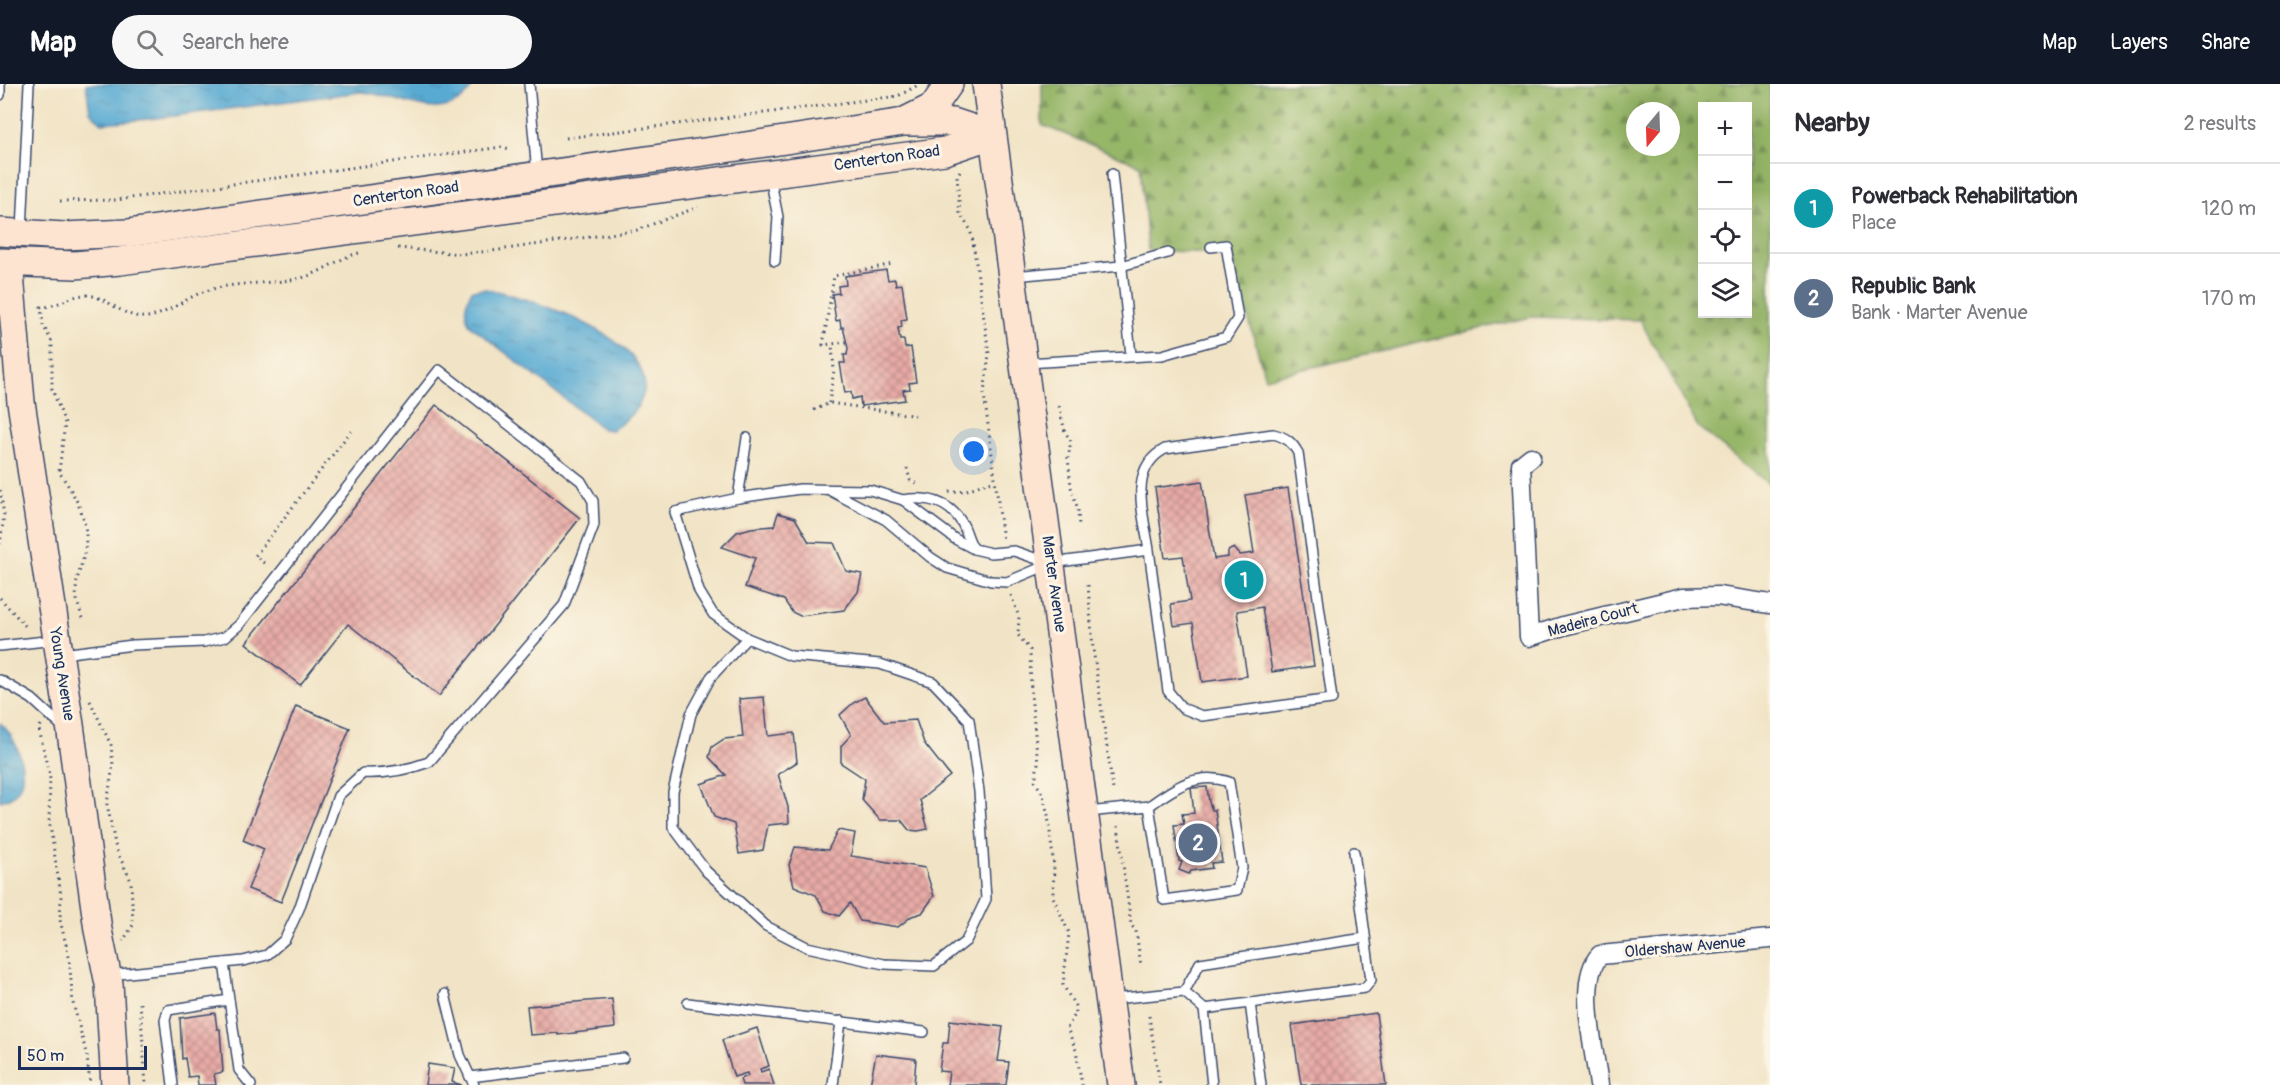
<!DOCTYPE html>
<html lang="en">
<head>
<meta charset="utf-8">
<style>
	body { margin:0; font-family:Pangolin,sans-serif; background:#f7f7f7; color:#2b2b33 }
	.controls { position:absolute; right:18px; top:18px; display:grid; overflow:hidden; border-radius:0px; box-shadow:0 6px 24px #0002 }
	.controls button { width:54px; height:54px; display:grid; place-items:center; padding:0; border:0; border-bottom:2px solid #e1e1e2; background:#fff; color:#2b2b33; font:30px sans-serif }
	.compass { position:absolute; left:1626px; top:18px; width:54px; height:54px; border-radius:50%; background:#fff; box-shadow:0 6px 24px #0002; rotate:199deg }
	.scale { position:absolute; left:18px; bottom:15px; width:129px; box-sizing:border-box; padding-left:6px; border:3px solid #1b2f5e; border-top:0; font-size:16px; line-height:21px; white-space:nowrap; color:#1b2f5e; -webkit-text-stroke:4px #fcf5e5; paint-order:stroke }
	.you { position:absolute; left:974px; top:368px; width:21px; height:21px; margin:-15px; border:4px solid #fff; border-radius:50%; background:#1a73e8; box-shadow:0 0 0 9px #1a73e833 }
	.badge { display:grid; place-items:center; width:39px; height:39px; border-radius:50%; background:#111827; color:#fff; font-size:20px; font-weight:700 }
	.pin { position:absolute; translate:-50% -50%; border:3px solid #fff; box-shadow:0 2px 6px #0006 }
	.list { margin:0; padding:0; list-style:none }
	h2 { display:flex; justify-content:space-between; align-items:center; height:78px; margin:0; padding:0 24px; font-size:26px }
	h2 small { font-size:20px; font-weight:400; color:#7c7c81 }
	.list li { display:grid; grid-template-columns:39px 1fr auto; gap:18px; align-items:center; box-sizing:border-box; height:90px; padding:0 24px; border-top:2px solid #e1e1e2 }
	.list b { display:block; font-size:22px; white-space:nowrap }
	.list p { margin:0; font-size:20px; white-space:nowrap; color:#7c7c81 }
	.list em { font-size:20px; font-style:normal; color:#7c7c81 }
	.icon { flex:none; width:33px; height:33px; fill:none; stroke:currentColor; stroke-width:2; stroke-linecap:round; stroke-linejoin:round }
	.map { position:relative; flex:none; width:1770px; height:1001px; overflow:hidden }
	header { display:flex; align-items:center; gap:36px; box-sizing:border-box; height:84px; padding:0 30px; background:#111827; color:#fff }
	header strong { font-size:28px }
	nav { display:flex; gap:33px; margin-inline-start:auto; font-size:21px }
	.search { width:420px; height:54px; background:#f7f7f7; display:flex; align-items:center; gap:15px; box-sizing:border-box; padding:0 21px; border-radius:33px; color:#7c7c81; font-size:22px }
	main { display:flex }
	aside { flex:1; background:#fff }
	.map>svg:first-child { display:block }
</style>
</head>
<body>
<header>
<strong>Map</strong>
<div class="search"><svg class="icon" aria-label="search" viewBox="0 0 24 24"><circle cx="10" cy="10" r="6"/><path d="M15 15l6 6"/></svg>Search here</div>
<nav><a>Map</a><a>Layers</a><a>Share</a></nav>
</header>
<main>
<div class="map">
<svg width="1770" height="1001" viewBox="0 0 1770 1001">
	<defs>
		<pattern id="forest-firs" width="22" height="20" patternUnits="userSpaceOnUse" patternTransform="scale(1.5)"><rect width="22" height="20" fill="#96b668"/><path d="M5 1l3.5 6h-7zM16 11l3.5 6h-7z" fill="#7a9459"/></pattern>
		<pattern id="water-ripples" width="26" height="14" patternUnits="userSpaceOnUse" patternTransform="scale(1.5)"><rect width="26" height="14" fill="#58aad3"/><path d="M2 4q2-2 4 0t4 0M15 11q2-2 4 0t4 0" fill="none" stroke="#488bae"/></pattern>
		<pattern id="building-cross-hatch" width="8" height="8" patternUnits="userSpaceOnUse" patternTransform="scale(1.5)"><rect width="8" height="8" fill="#e8aaa5"/><path d="M0 0l8 8M0 8l8-8" fill="none" stroke="#bb8b8a"/></pattern>
	</defs>
	<rect width="100%" height="100%" fill="#fcf5e5"/>
	<filter id="ink" filterUnits="userSpaceOnUse"><feTurbulence type="fractalNoise" baseFrequency=".0167" numOctaves="2"/><feDisplacementMap in="SourceGraphic" scale="12" xChannelSelector="R" yChannelSelector="G"/><feConvolveMatrix kernelMatrix="1 2 1 2 8 2 1 2 1" color-interpolation-filters="sRGB"/></filter>
	<filter id="wash" filterUnits="userSpaceOnUse"><feTurbulence type="fractalNoise" baseFrequency=".008" numOctaves="4" result="noise"/><feDisplacementMap in="SourceGraphic" scale="24" xChannelSelector="R" yChannelSelector="G"/><feGaussianBlur stdDeviation="1.35" result="paint"/><feColorMatrix in="noise" values="0 0 0 0 0 0 0 0 0 0 0 0 0 0 0 0 0 1.4 0 .05"/><feComposite in="paint" operator="in"/></filter>
	<g filter="url(#wash)">
		<rect width="100%" height="100%" fill="#f1e3c5"/>
		<path fill="url(#forest-firs)" stroke="#587263" stroke-width="1.5" fill-rule="evenodd" d="M1042 0H1770V401L1698 343 1640 236 1531 233 1265 294 1231 170 1148 166 1141 81 1042 41ZM1702 22H1748V230H1702ZM1635 27H1671V63H1635Z"/>
		<g fill="url(#water-ripples)" stroke="#3a6c98" stroke-width="1.5">
			<path d="M86 0H474C447 48 398 9 360 8L149 35 102 39 90 28Z"/>
			<path d="M485 205C539 214 717 276 612 346L603 345 470 241C463 228 465 219 472 206Z"/>
			<path d="M0 639C20 655 38 710 0 717Z"/>
		</g>
		<g id="blocks">
			<g fill="url(#building-cross-hatch)">
				<path d="M886 186 888 196 895 195 896 201 902 200 907 235 901 236 902 243 898 244 900 256H904L905 264 911 263 916 298 909 299 910 305 903 306 905 316 861 322 860 313 852 315 851 308 845 309 840 279H845L844 271H847L848 264 843 243 841 244 840 236 836 237 832 210 839 209 838 202 846 201 845 192Z"/>
				<path d="M436 321 580 434 439 612 348 540 300 601 246 559Z"/>
				<path d="M1202 397 1214 475 1228 473V467L1234 464 1240 471 1254 469 1245 411 1288 404 1314 582 1272 588 1262 523 1237 527 1247 592 1202 598 1193 539 1174 542 1171 520 1190 517 1183 472 1165 474 1155 404Z"/>
				<path d="M778 429 795 434 809 458 834 459 846 487 862 490 858 508 844 526 800 532 792 528 784 516 745 503 755 474 722 463 737 448 751 444 774 442Z"/>
				<path d="M764 613 768 652 794 649 797 678 778 690 788 723 789 739 768 741 763 766 739 770 734 740 714 733 701 700 726 691 709 673 712 663 724 655 743 653 739 615Z"/>
				<path d="M865 613 884 638 916 636 924 659 950 692 920 716 928 745 918 747 909 746 901 736H880L862 716 865 695 841 679V662L851 651 840 631 853 619Z"/>
				<path d="M296 622 350 644 281 818 248 805 264 765 243 756Z"/>
				<path d="M1207 703 1209 718 1212 726H1215L1222 778 1211 779 1212 784 1191 787 1189 790 1179 786 1182 778 1179 777 1174 741 1184 740 1182 730 1194 729 1191 704Z"/>
				<path d="M838 746 855 749 851 772 925 784 934 812 922 829 912 832 898 843 860 837 850 819 839 832 825 827 816 811 794 802 789 781 795 763 828 766Z"/>
				<path d="M612 915 615 944 558 951V949L530 951 527 922Z"/>
				<path d="M215 929 217 945H220L223 988 214 990 216 1001H198L197 992 188 993 185 974 182 975 180 934Z"/>
				<path d="M1376 929 1386 1001H1301L1292 941Z"/>
				<path d="M950 936 1003 943 998 977 1009 978 1006 1001H947L949 988 939 987 943 959H948Z"/>
				<path d="M757 944 769 982 760 985 761 988 769 985 774 1001H742L740 995 748 992 747 989 734 993 722 956Z"/>
				<path d="M876 970 916 975 914 1001H870Z"/>
				<path d="M428 980 455 984 452 998 462 1001H425Z"/>
			</g>
		</g>
	</g>
	<g filter="url(#ink)">
		<use href="#blocks" fill-opacity="0" stroke="#3b4a6d" stroke-width="1.5"/>
		<g fill="none" stroke-linecap="round" stroke-linejoin="round">
			<g stroke="#3b4a6d" stroke-width="12">
				<g id="lane">
					<path d="M529 0 537 89"/>
					<path d="M0 11V0"/>
					<path d="M1112 90 1131 271"/>
					<path d="M770 93 778 133 775 177"/>
					<path d="M22 146 29 0"/>
					<path d="M1014 192 1121 182 1168 169"/>
					<path d="M1026 279 1162 271 1226 253 1238 234 1226 161 1211 163"/>
					<path d="M747 354 738 414 800 405 870 406 903 416 955 455 974 465 991 469 1014 467 1046 478"/>
					<path d="M831 407 886 436 930 473 947 484 991 497 1007 498 1052 479 1149 466C1144 431 1127 385 1165 365L1273 350C1286 353 1292 358 1298 369L1332 615 1202 632 1182 624 1168 607 1149 466"/>
					<path d="M738 414 675 428 699 507 713 530 747 554 791 572 880 580 933 598 969 636 979 707 986 815 966 857 934 882 884 880 807 863 766 842 706 787 673 743V708L691 630 711 593 747 554"/>
					<path d="M903 416C926 412 949 417 962 439 967 447 968 457 974 465"/>
					<path d="M0 562 55 556"/>
					<path d="M62 570 133 561 204 558 225 553 239 541 439 286 581 397 593 417 594 441 564 521 429 678C407 686 387 690 363 689L338 712 299 825 285 855 267 871 243 877 110 891"/>
					<path d="M0 596 32 615 65 645"/>
					<path d="M1087 728 1149 722 1164 816 1237 806 1242 784 1229 698C1197 687 1174 704 1149 722"/>
					<path d="M224 879 239 986 251 1001"/>
					<path d="M1184 908 1200 879 1365 854"/>
					<path d="M445 910 460 971 474 1001"/>
					<path d="M1113 915 1184 908 1204 925 1365 904 1371 896 1354 768"/>
					<path d="M688 919 924 948"/>
					<path d="M1250 919 1261 1001"/>
					<path d="M1204 925 1212 1001"/>
					<path d="M470 993 623 974"/>
					<path d="M173 1001 165 936 168 926 229 916"/>
					<path d="M833 1001 841 937"/>
				</g>
			</g>
			<g stroke="#3b4a6d" stroke-width="21">
				<g id="street">
					<path d="M1531 373 1521 381 1529 553 1563 542 1684 513 1718 512 1770 520"/>
					<path d="M1599 1001C1595 968 1576 896 1600 871L1770 855"/>
				</g>
			</g>
			<g stroke="#3b4a6d" stroke-width="30">
				<g id="secondary">
					<path d="M986 0 1121 1001"/>
					<path d="M905 37 933 23 949 0"/>
					<path d="M0 148 64 152 128 149 725 65 904 38H953L992 51"/>
					<path d="M0 178 75 181 120 177 945 67 992 51"/>
					<path d="M9 179 21 318 70 641 98 846 109 900 115 1001"/>
				</g>
			</g>
			<g stroke="#3b4a6d" stroke-width="3" stroke-dasharray="1.5 4.5" stroke-linecap="butt">
				<path d="M566 54 898 12 920 0"/>
				<path d="M960 87 957 92 960 130 970 145 973 158 989 270 984 310 1003 456"/>
				<path d="M60 117 116 116 502 63 510 65"/>
				<path d="M398 164 461 170 492 167 637 146 698 123"/>
				<path d="M847 258 823 261 834 192 893 180"/>
				<path d="M829 319 834 286 832 261"/>
				<path d="M1059 322 1065 348 1071 357 1068 374 1071 403 1078 426 1079 443"/>
				<path d="M814 326 830 319 918 332"/>
				<path d="M907 384 910 396 919 400"/>
				<path d="M0 406 4 431 0 460"/>
				<path d="M949 408C966 410 978 399 995 398"/>
				<path d="M264 479 255 472 351 347"/>
				<path d="M1088 501 1093 564 1113 706"/>
				<path d="M1011 511 1019 533 1018 551 1030 566 1031 610 1038 679 1035 697 1043 711 1048 731 1054 783 1053 813 1069 849 1063 901 1075 922 1076 929 1067 944 1076 966 1082 1001"/>
				<path d="M0 514 28 545"/>
				<path d="M83 534C66 496 86 487 86 452 86 430 72 406 59 388L65 339 52 305V258L43 241 41 223C60 223 74 207 93 212 112 217 125 235 148 233 169 230 186 213 206 207 236 197 270 201 301 194 322 189 338 174 359 169"/>
				<path d="M90 617 111 661 113 681 107 720 116 765 131 797 133 841 123 857"/>
				<path d="M41 641 39 645 50 695 49 735 61 812 60 836 69 873 73 919 87 972 90 1001"/>
				<path d="M1118 742 1131 841 1136 847 1141 882"/>
				<path d="M140 919 146 1001"/>
				<path d="M1149 932 1160 1001"/>
			</g>
			<use href="#lane" stroke="#fff" stroke-width="9"/>
			<use href="#street" stroke="#fff" stroke-width="18"/>
			<use href="#secondary" stroke="#fde4d0" stroke-width="27"/>
		</g>
	</g>
	<g text-anchor="middle" dominant-baseline="central" stroke-width="6" stroke-linejoin="round" paint-order="stroke">
		<g font-size="16" fill="#1b2f5e" stroke="#fcf5e5">
			<text transform="translate(887 74) rotate(-8)">Centerton Road</text>
			<text transform="translate(406 110) rotate(-8)">Centerton Road</text>
			<text transform="translate(1054 500) rotate(82)">Marter Avenue</text>
			<text transform="translate(1593 536) rotate(-15)">Madeira Court</text>
			<text transform="translate(62 590) rotate(81)">Young Avenue</text>
			<text transform="translate(1685 863) rotate(-5)">Oldershaw Avenue</text>
		</g>
	</g>
</svg>
<div class="controls">
<button>+</button>
<button>−</button>
<button><svg class="icon" aria-label="locate" viewBox="0 0 24 24"><circle cx="12" cy="12" r="6"/><path d="M12 2v4M12 18v4M2 12h4M18 12h4"/></svg></button>
<button><svg class="icon" aria-label="layers" viewBox="0 0 24 24"><path d="M12 4l9 5-9 5-9-5zM3 14l9 5 9-5"/></svg></button>
</div>
<svg class="compass" viewBox="-18 -18 36 36"><path d="M0-13l5 13h-10z" fill="#e53935"/><path d="M0 13l5-13h-10z" fill="#7c7c81"/></svg>
<div class="scale">50 m</div>
<div class="you"></div>
<div class="pin badge" style="left:1244px;top:496px;background:#0f9aa8">1</div>
<div class="pin badge" style="left:1198px;top:759px;background:#5c6f8a">2</div>
</div>
<aside>
<h2>Nearby<small>2 results</small></h2>
<ul class="list">
<li><span class="badge" style="background:#0f9aa8">1</span><div><b>Powerback Rehabilitation</b><p>Place</p></div><em>120 m</em></li>
<li><span class="badge" style="background:#5c6f8a">2</span><div><b>Republic Bank</b><p>Bank · Marter Avenue</p></div><em>170 m</em></li>
</ul>
</aside>
</main>
</body>
</html>
